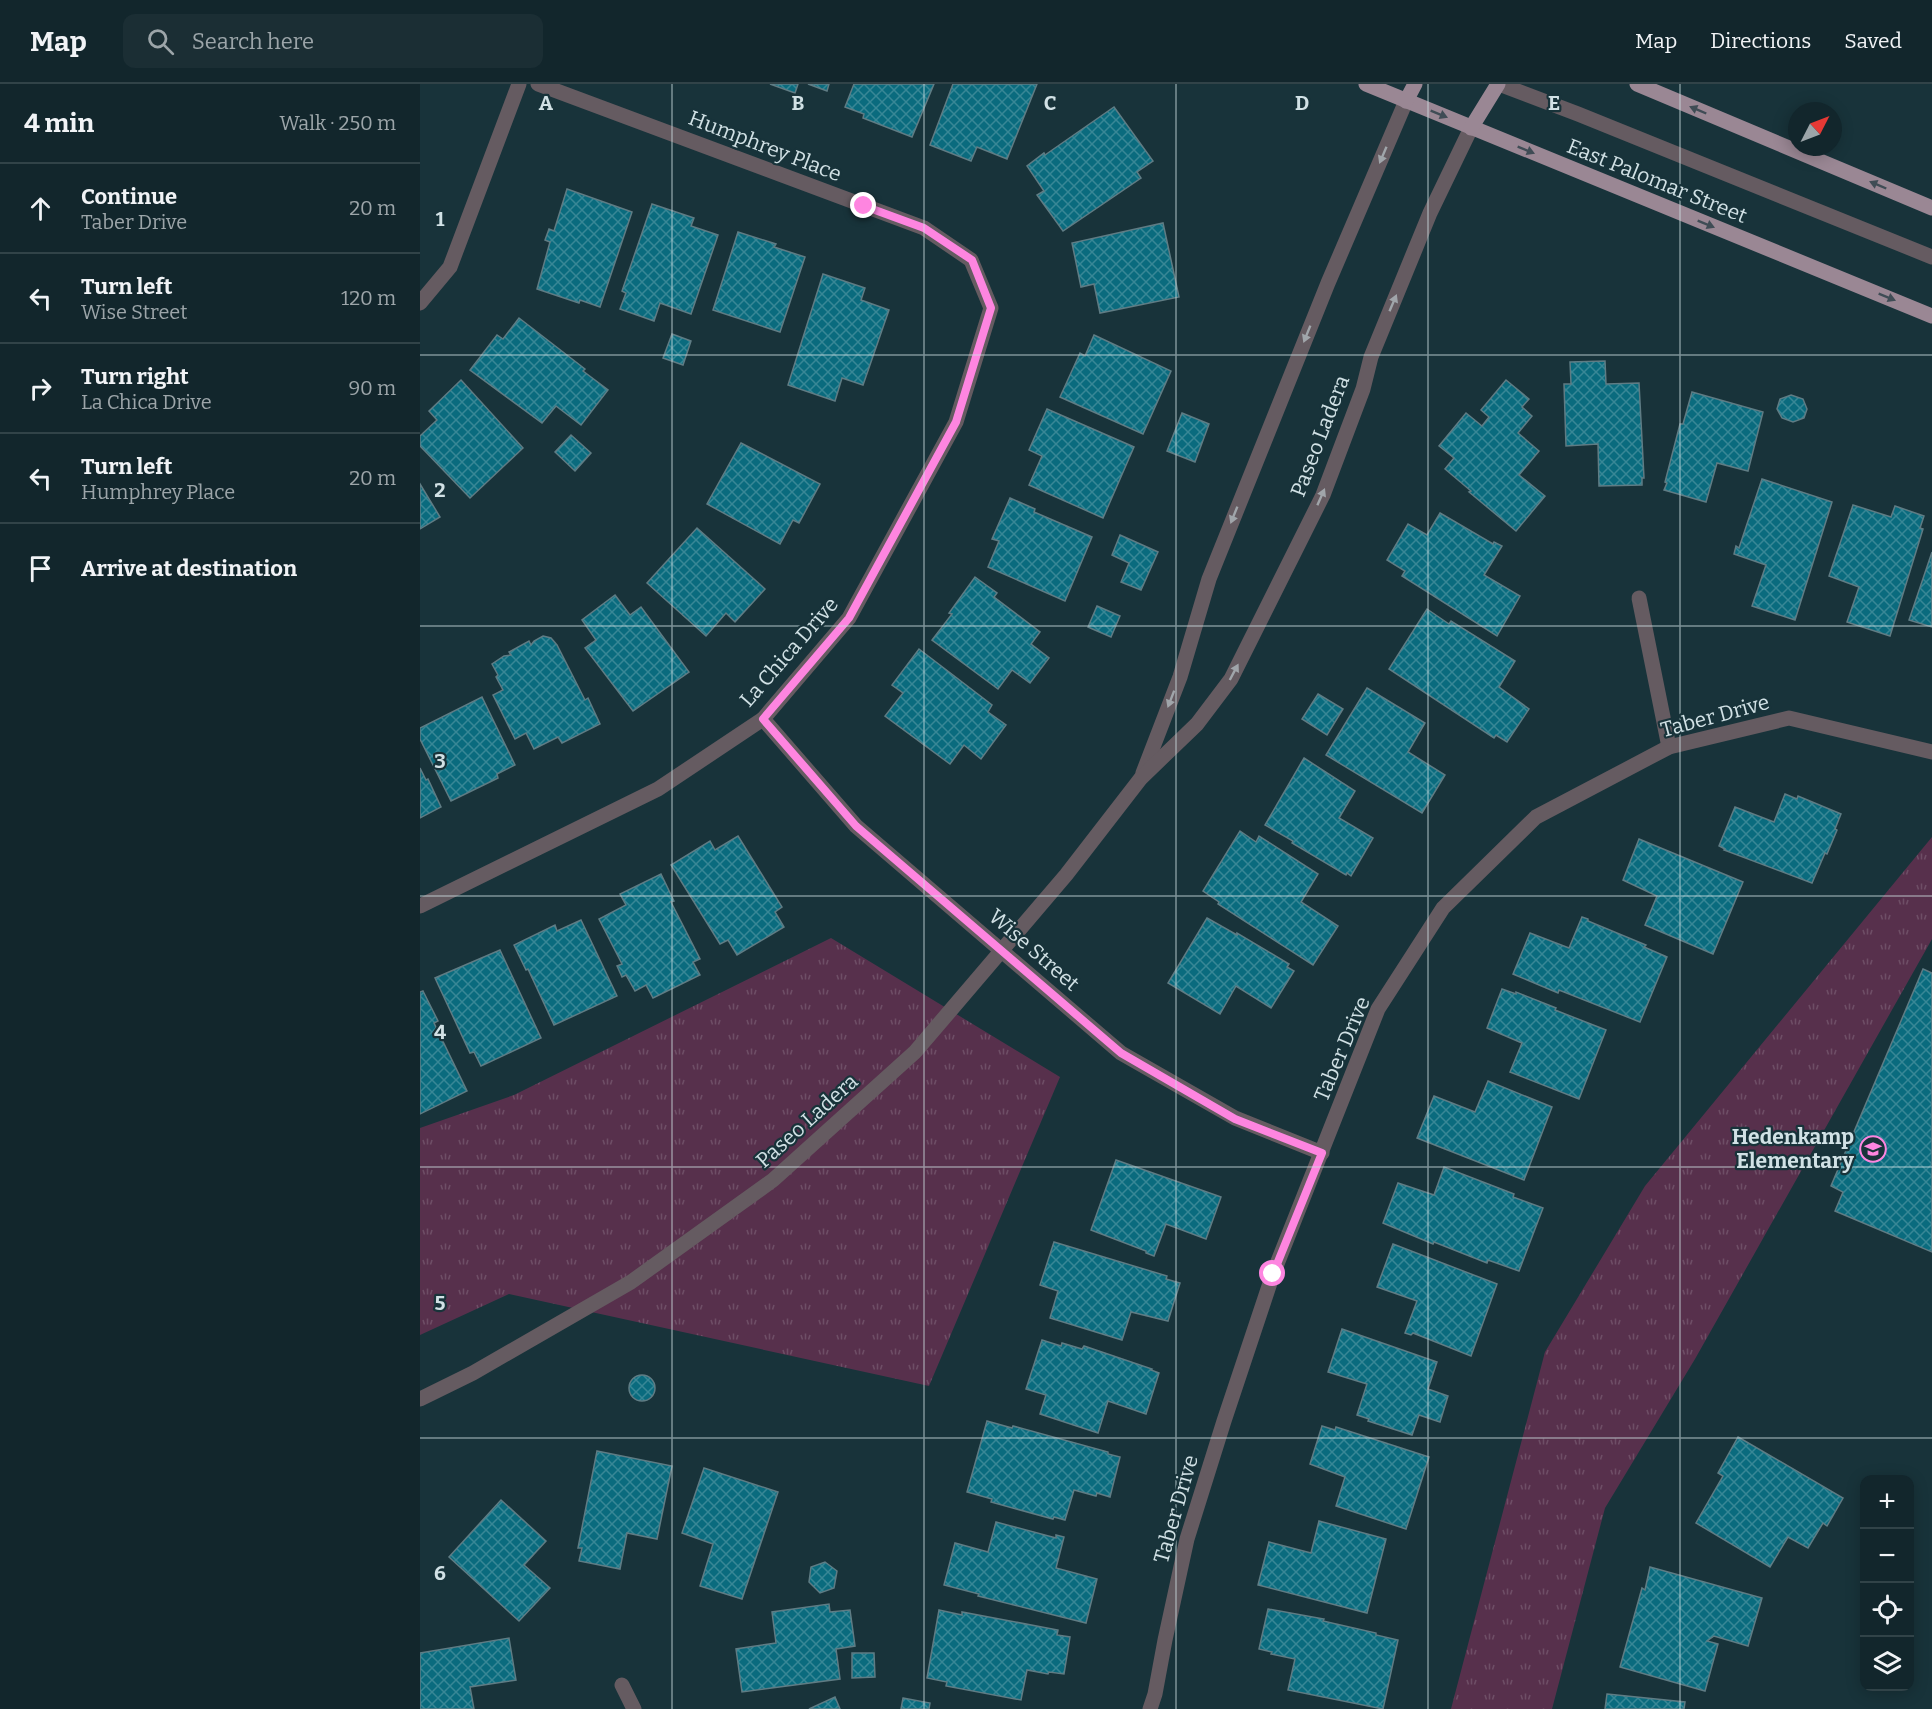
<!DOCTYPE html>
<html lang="en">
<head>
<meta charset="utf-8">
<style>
	body { margin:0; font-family:Bitter,serif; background:#1b2e34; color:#f1f3f6 }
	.controls { position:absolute; right:18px; bottom:18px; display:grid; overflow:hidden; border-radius:12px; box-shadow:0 3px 15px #0003 }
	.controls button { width:54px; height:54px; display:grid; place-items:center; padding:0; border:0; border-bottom:2px solid #314348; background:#12262c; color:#f1f3f6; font:30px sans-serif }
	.compass { position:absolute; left:1368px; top:18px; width:54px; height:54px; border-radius:50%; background:#12262c; box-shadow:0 3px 15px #0003; rotate:48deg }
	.stop { position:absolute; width:18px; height:18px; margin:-14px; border:4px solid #fe85e0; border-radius:50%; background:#fff }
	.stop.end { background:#fe85e0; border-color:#fff; box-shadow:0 2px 6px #0008 }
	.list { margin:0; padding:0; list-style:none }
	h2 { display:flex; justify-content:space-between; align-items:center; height:78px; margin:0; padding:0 24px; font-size:26px }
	h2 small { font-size:20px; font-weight:400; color:#9ca5a9 }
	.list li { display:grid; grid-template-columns:39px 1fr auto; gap:18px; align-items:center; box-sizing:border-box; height:90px; padding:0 24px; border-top:2px solid #314348 }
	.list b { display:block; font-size:22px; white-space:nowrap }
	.list p { margin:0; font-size:20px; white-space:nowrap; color:#9ca5a9 }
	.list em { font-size:20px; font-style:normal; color:#9ca5a9 }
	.icon { flex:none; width:33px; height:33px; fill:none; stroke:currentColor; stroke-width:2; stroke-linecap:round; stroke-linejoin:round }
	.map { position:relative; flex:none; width:1512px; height:1625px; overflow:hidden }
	header { display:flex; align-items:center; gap:36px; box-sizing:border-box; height:84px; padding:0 30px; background:#12262c; border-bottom:2px solid #314348 }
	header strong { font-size:28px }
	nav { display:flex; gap:33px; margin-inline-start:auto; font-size:21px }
	.search { width:420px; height:54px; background:#1b2e34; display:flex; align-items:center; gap:15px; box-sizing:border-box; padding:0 21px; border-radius:12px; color:#9ca5a9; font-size:22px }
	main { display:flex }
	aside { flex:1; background:#12262c }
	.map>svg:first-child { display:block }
</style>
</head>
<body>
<header>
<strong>Map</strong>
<div class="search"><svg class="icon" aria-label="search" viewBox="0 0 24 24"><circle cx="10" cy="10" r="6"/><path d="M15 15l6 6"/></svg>Search here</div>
<nav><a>Map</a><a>Directions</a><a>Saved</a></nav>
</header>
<main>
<aside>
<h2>4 min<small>Walk · 250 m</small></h2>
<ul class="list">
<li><svg class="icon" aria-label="ahead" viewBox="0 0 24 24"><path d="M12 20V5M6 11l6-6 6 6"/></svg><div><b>Continue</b><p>Taber Drive</p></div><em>20 m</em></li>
<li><svg class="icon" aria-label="left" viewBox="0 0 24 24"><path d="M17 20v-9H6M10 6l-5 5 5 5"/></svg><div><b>Turn left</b><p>Wise Street</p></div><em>120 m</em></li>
<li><svg class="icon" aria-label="right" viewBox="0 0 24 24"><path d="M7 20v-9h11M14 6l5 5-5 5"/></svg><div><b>Turn right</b><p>La Chica Drive</p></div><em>90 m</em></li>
<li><svg class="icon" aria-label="left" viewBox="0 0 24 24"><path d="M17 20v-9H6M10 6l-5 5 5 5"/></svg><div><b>Turn left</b><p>Humphrey Place</p></div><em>20 m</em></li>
<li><svg class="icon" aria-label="arrive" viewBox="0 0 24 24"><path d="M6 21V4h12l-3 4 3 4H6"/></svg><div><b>Arrive at destination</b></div></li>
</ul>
</aside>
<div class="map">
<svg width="1512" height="1625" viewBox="0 0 1512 1625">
	<defs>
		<pattern id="grass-tufts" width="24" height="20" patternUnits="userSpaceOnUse" patternTransform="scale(1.5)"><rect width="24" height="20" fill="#57304c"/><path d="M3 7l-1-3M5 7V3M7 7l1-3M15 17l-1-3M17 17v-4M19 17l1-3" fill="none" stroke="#6e4e66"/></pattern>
		<pattern id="building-cross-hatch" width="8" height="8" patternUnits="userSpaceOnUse" patternTransform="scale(1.5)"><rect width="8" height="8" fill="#0a6b7e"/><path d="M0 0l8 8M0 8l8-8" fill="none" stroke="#388796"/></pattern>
	</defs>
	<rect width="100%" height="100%" fill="#18333a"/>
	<g fill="url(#grass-tufts)">
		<path d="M1512 753V855L1275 1275 1185 1424 1132 1625H1031L1125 1268 1225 1102Z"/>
		<path d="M411 854 640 993 509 1302 89 1210 0 1251V1044L94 1011Z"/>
	</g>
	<g fill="url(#building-cross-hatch)" stroke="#5f7c84" stroke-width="1.5">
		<path d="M350 0H378L375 9Z"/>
		<path d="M388 0H409L407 7Z"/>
		<path d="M434 0H514L492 53 443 34 444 30 425 23Z"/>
		<path d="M533 0H617L587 75 557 63 551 77 510 61Z"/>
		<path d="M694 23 733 77 717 88 721 94 643 147 617 111 624 107 607 82 624 69 625 71Z"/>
		<path d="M147 105 212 128 180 223 160 216 159 219 117 205 130 158 125 156 129 145 134 147Z"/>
		<path d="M232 120 274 134 271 142 298 151 271 230 240 219 234 237 200 225 206 209 202 207Z"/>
		<path d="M743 139 759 213 680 229 674 200 661 203 652 159Z"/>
		<path d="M318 148 356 160 354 163 385 173 360 248 293 226Z"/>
		<path d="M403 190 445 204 441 216 469 226 443 301 422 294 415 317 368 301Z"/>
		<path d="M99 234 165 285 163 287 188 306 161 341 136 322 122 339 50 286 77 251 83 255Z"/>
		<path d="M252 250 271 257 263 281 243 274Z"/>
		<path d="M674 251 751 287 723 350 640 313 660 269 665 272Z"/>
		<path d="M1185 277 1186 300 1219 299 1224 394H1222V401L1179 402 1178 360 1146 362 1144 300H1151L1150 278Z"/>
		<path d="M41 296 103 364 50 414 0 362V352L17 336 9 327Z"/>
		<path d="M1086 296 1109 315 1102 323 1112 332 1098 349 1119 367 1099 391 1125 412 1096 447 1049 408 1051 407 1025 385 1034 374 1019 362 1046 329 1062 342 1069 333 1061 326Z"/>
		<path d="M1272 308 1343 328 1328 387 1297 379 1286 418 1244 406 1247 399 1245 398 1260 340H1263Z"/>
		<path d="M1371 311 1383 315 1387 325 1384 334 1373 338 1362 334 1357 325 1360 315Z"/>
		<path d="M627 325 714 363 683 434 609 401 622 372 609 366Z"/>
		<path d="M762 329 789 340 775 378 747 367Z"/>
		<path d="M151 351 171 369 155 387 135 368Z"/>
		<path d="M321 359 400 400 379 439 373 436 360 460 287 420Z"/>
		<path d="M1342 395 1412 418 1375 536 1332 522 1346 481 1314 470 1316 462 1319 464Z"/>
		<path d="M0 400 20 433 0 445Z"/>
		<path d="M590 414 615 425 614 428 672 453 645 517 568 483 579 457 572 455Z"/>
		<path d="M1433 421 1471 433 1475 422 1504 432 1500 444 1503 445 1470 552 1427 538 1439 503 1409 492Z"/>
		<path d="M1020 429 1073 460 1074 458 1082 462 1064 491 1100 512 1077 552 982 492 985 487 967 476 988 440 1007 451Z"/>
		<path d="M277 444 345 505 315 538 306 529 286 552 227 499Z"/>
		<path d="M700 451 738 468 721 506 701 498 709 479 692 471Z"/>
		<path d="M1512 468V543L1489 536Z"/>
		<path d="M555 493 577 509 574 513 620 548 611 560 629 574 610 599 592 586 578 605 512 556 532 530 529 529Z"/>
		<path d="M195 511 210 531 221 523 269 588 213 627 165 564 176 556 162 536Z"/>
		<path d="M677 522 700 532 691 553 668 543Z"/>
		<path d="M1007 525 1029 540 1031 537 1095 577 1079 603 1109 625 1087 658 1076 651 1074 654 969 585Z"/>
		<path d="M123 552 131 554 137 561 165 616 168 614 180 640 142 659 138 653 114 665 106 649 95 655 73 611 83 606 76 593 78 591 72 580 84 572 91 571 89 568 109 557 111 561 114 557Z"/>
		<path d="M499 565 572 621 568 628 586 641 561 675 544 661 530 680 465 632 483 609 472 601Z"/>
		<path d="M947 604 1005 639 988 668 1025 691 1002 729 906 671Z"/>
		<path d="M898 610 923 625 907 651 882 635Z"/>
		<path d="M62 613 95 681 77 690 78 694 31 717 0 655V644Z"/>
		<path d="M884 674 935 707 919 734 953 754 931 792 927 789 926 791 872 759 873 757 845 741Z"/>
		<path d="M0 684 6 696 8 695 21 723 0 734Z"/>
		<path d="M1365 710 1377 715 1378 712 1421 730 1415 745 1417 746 1407 770 1405 769 1392 799 1304 766 1305 765 1299 762 1315 723 1354 738Z"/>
		<path d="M820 747 836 758 839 752 898 790 881 818 918 842 893 881 798 820 799 818 783 807Z"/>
		<path d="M318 752 362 823 355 828 364 843 317 871 308 856 300 860 251 781 290 757 295 766Z"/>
		<path d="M1219 755 1323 798 1293 870 1225 841 1237 812 1203 796Z"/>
		<path d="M241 790 254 817 251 818 280 875 273 878 280 891 233 914 226 901 215 907 206 891 202 893 197 882 202 880 179 835 206 821 200 810Z"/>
		<path d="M1162 833 1168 835V837L1226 861 1224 863 1247 873 1220 938 1139 906 1138 909 1093 890 1110 849 1149 864Z"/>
		<path d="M787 834 817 851V849L869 880 867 883 874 887 851 924 816 902 800 930 748 899Z"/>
		<path d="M161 836 197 912 134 941 108 885 106 886 94 861 135 841 137 847Z"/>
		<path d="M80 866 121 954 61 982 54 968 50 969 15 894Z"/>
		<path d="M1503 885 1512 889V1168L1415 1127 1423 1108 1411 1102Z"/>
		<path d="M1082 905 1096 910V908L1136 924 1135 926 1186 946 1159 1015 1090 988 1102 959 1067 944Z"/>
		<path d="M3 907 18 937 14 939 47 1007 0 1030V908Z"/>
		<path d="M1068 997 1132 1023 1104 1096 997 1054 1014 1012 1055 1028Z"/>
		<path d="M696 1076 801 1113 786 1155 746 1140 734 1172 726 1169V1167L671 1146Z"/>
		<path d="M1024 1083 1094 1110 1093 1113 1123 1124 1099 1187 1068 1176 1067 1179 1014 1158 1013 1160 963 1139 978 1099 1014 1111Z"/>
		<path d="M634 1158 747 1192 746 1195 760 1199 748 1237 711 1228 702 1256 630 1234 638 1207 620 1201Z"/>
		<path d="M973 1160 1077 1200 1051 1272 993 1249 991 1251 985 1249 997 1217 957 1203Z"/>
		<path d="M922 1245 1017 1278 1008 1305 1028 1312 1020 1338 999 1331 992 1351 948 1337 949 1335 937 1331 947 1300 908 1288Z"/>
		<path d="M622 1256 641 1262 642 1259 662 1265 664 1262 732 1285 731 1286 739 1289 726 1330 688 1317 678 1349 620 1330 626 1311 606 1305Z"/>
		<circle cx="222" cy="1304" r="13"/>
		<path d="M567 1337 592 1344 593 1342 688 1368V1370L700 1373 690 1413 677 1409 676 1412 654 1406 645 1436 634 1433 633 1435 571 1418 572 1415 547 1408Z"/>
		<path d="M902 1342 915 1346 916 1343 1009 1373 986 1445 916 1422 925 1393 890 1380Z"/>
		<path d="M1318 1353 1423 1414 1407 1442 1403 1439 1388 1464 1368 1453 1350 1483 1276 1439 1303 1392 1298 1389Z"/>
		<path d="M177 1367 252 1382 237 1455 207 1449 200 1485 159 1477 162 1464H158Z"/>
		<path d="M284 1384 358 1408 322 1515 280 1502 293 1460 262 1449Z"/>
		<path d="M81 1416 126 1457 104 1481 130 1504 99 1537 29 1473Z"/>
		<path d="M899 1437 966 1455 947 1529 838 1501 849 1458 891 1469Z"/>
		<path d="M576 1438 636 1454V1451L644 1453 636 1484 677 1495 666 1539 558 1512 559 1510 524 1501 535 1459 568 1468Z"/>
		<path d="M405 1478 417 1487 414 1504 400 1509 389 1498 391 1483Z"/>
		<path d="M1230 1483 1342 1514 1328 1562 1294 1552 1287 1557 1298 1560 1285 1607 1200 1583 1222 1504 1225 1506Z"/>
		<path d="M409 1520 410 1528 430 1526 435 1562 416 1565 420 1595 322 1608 316 1565 356 1559 352 1528Z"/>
		<path d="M848 1525 904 1535 903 1537 956 1549V1551L978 1556 963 1625 868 1606 875 1575 851 1570 852 1568 839 1565Z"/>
		<path d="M519 1526 542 1531V1528L638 1546 637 1551 650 1553 644 1590 629 1588 628 1590 607 1586 601 1616 526 1602 527 1598 507 1594Z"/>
		<path d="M89 1554 96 1596 50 1603 54 1625H0V1569Z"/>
		<path d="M432 1569H454L455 1593 432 1594Z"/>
		<path d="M1187 1610 1265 1618 1264 1625H1185Z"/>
		<path d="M415 1613 420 1625H389Z"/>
		<path d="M483 1614 510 1619 509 1625H481Z"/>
	</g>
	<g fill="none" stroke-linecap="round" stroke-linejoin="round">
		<g stroke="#655b61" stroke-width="15">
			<path d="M1079 0 1158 30 1512 173"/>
			<path d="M0 219 30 183 99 0"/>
			<path d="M1219 514 1249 663"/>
			<path d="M343 635 436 742 701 969 815 1034 902 1069"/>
			<path d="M723 689 760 593 789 495 908 199 986 17"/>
			<path d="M0 822 238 705 343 635 429 534 536 338 571 224 551 176 504 144 118 0"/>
			<path d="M0 1315 53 1289 211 1198 353 1096 495 968 646 791 721 694 777 640 811 595 903 411 943 305 951 273 1010 129 1051 44"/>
			<path d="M202 1601 214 1625"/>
			<path d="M730 1625 735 1610 745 1556 767 1455 804 1337 853 1190 958 925 1023 824 1116 733 1249 663 1369 634 1512 668"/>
		</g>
		<g stroke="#9a8794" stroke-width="15">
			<path d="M946 0 1512 232"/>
			<path d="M1217 0 1512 124"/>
			<path d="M986 17 995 0"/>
			<path d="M1051 44 1078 0"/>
		</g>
	</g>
	<defs><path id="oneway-solid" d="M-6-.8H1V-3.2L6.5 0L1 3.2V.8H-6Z" transform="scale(1.5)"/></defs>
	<g fill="#3f4c55">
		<use href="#oneway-solid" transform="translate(1278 26) rotate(-157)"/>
		<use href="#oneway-solid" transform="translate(1019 30) rotate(22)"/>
		<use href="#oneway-solid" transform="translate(1106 66) rotate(22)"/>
		<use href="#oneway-solid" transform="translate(1458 101) rotate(-157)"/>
		<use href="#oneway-solid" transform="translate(1286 140) rotate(22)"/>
		<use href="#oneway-solid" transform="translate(1467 213) rotate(22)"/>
	</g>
	<g fill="#a0a5aa">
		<use href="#oneway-solid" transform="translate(963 71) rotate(113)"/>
		<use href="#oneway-solid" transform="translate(973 219) rotate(-67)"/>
		<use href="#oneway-solid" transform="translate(887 250) rotate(112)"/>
		<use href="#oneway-solid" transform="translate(901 413) rotate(-66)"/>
		<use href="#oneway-solid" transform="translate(814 431) rotate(112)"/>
		<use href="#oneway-solid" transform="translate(814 588) rotate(-62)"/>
		<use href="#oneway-solid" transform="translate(751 615) rotate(111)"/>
	</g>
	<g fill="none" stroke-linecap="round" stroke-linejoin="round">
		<path stroke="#fe85e0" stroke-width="8" d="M444 122 504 144 552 176 571 224 536 338 429 534 343 635 436 742 701 969 815 1035 902 1069 853 1190"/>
	</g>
	<path fill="none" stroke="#d1e1e5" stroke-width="1.5" stroke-opacity="0.55" d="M252 0V1625M504 0V1625M756 0V1625M1008 0V1625M1260 0V1625M0 271H1512M0 542H1512M0 812H1512M0 1083H1512M0 1354H1512"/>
	<defs>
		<g id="school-ring" transform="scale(1.35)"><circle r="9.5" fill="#18333a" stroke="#fe85e0" stroke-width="1.5"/><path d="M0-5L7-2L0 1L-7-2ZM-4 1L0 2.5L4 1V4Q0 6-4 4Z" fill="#fe85e0"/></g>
	</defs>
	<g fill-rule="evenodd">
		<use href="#school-ring" x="1453" y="1065"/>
	</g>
	<g text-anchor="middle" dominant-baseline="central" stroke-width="4.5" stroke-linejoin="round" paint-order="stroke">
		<g font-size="21" fill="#d1e1e5" stroke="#18333a">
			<text transform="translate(345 62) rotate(21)">Humphrey Place</text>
			<text transform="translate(1237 97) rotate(22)">East Palomar Street</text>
			<text transform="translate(900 352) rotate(-69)">Paseo Ladera</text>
			<text transform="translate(369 568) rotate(-49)">La Chica Drive</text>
			<text transform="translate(1295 632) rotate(-15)">Taber Drive</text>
			<text transform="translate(614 866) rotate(41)">Wise Street</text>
			<text transform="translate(922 965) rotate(-67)">Taber Drive</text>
			<text transform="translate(387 1037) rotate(-42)">Paseo Ladera</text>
			<text transform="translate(756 1425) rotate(-74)">Taber Drive</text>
		</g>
		<g font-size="21" font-weight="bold" fill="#d1e1e5" stroke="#18333a" text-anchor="end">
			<text x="1434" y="1053">Hedenkamp<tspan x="1434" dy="24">Elementary</tspan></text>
		</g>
	</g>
	<g font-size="20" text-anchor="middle" font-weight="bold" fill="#d1e1e5" stroke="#18333a" stroke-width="4.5" stroke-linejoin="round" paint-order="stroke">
		<text x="126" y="26">A</text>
		<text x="378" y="26">B</text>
		<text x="630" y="26">C</text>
		<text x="882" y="26">D</text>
		<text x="1134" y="26">E</text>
		<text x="20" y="142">1</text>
		<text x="20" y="413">2</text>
		<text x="20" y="684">3</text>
		<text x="20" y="955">4</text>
		<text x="20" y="1226">5</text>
		<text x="20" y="1496">6</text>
	</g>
</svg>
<div class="controls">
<button>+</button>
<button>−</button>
<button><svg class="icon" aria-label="locate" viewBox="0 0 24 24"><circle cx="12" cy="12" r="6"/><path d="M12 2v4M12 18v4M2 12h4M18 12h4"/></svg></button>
<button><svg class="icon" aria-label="layers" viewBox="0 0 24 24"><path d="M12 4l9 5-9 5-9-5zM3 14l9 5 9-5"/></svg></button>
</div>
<svg class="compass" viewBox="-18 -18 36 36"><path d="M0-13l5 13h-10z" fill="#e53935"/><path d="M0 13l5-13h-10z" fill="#9ca5a9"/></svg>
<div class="stop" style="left:853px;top:1190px"></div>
<div class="stop end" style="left:444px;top:122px"></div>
</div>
</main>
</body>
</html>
